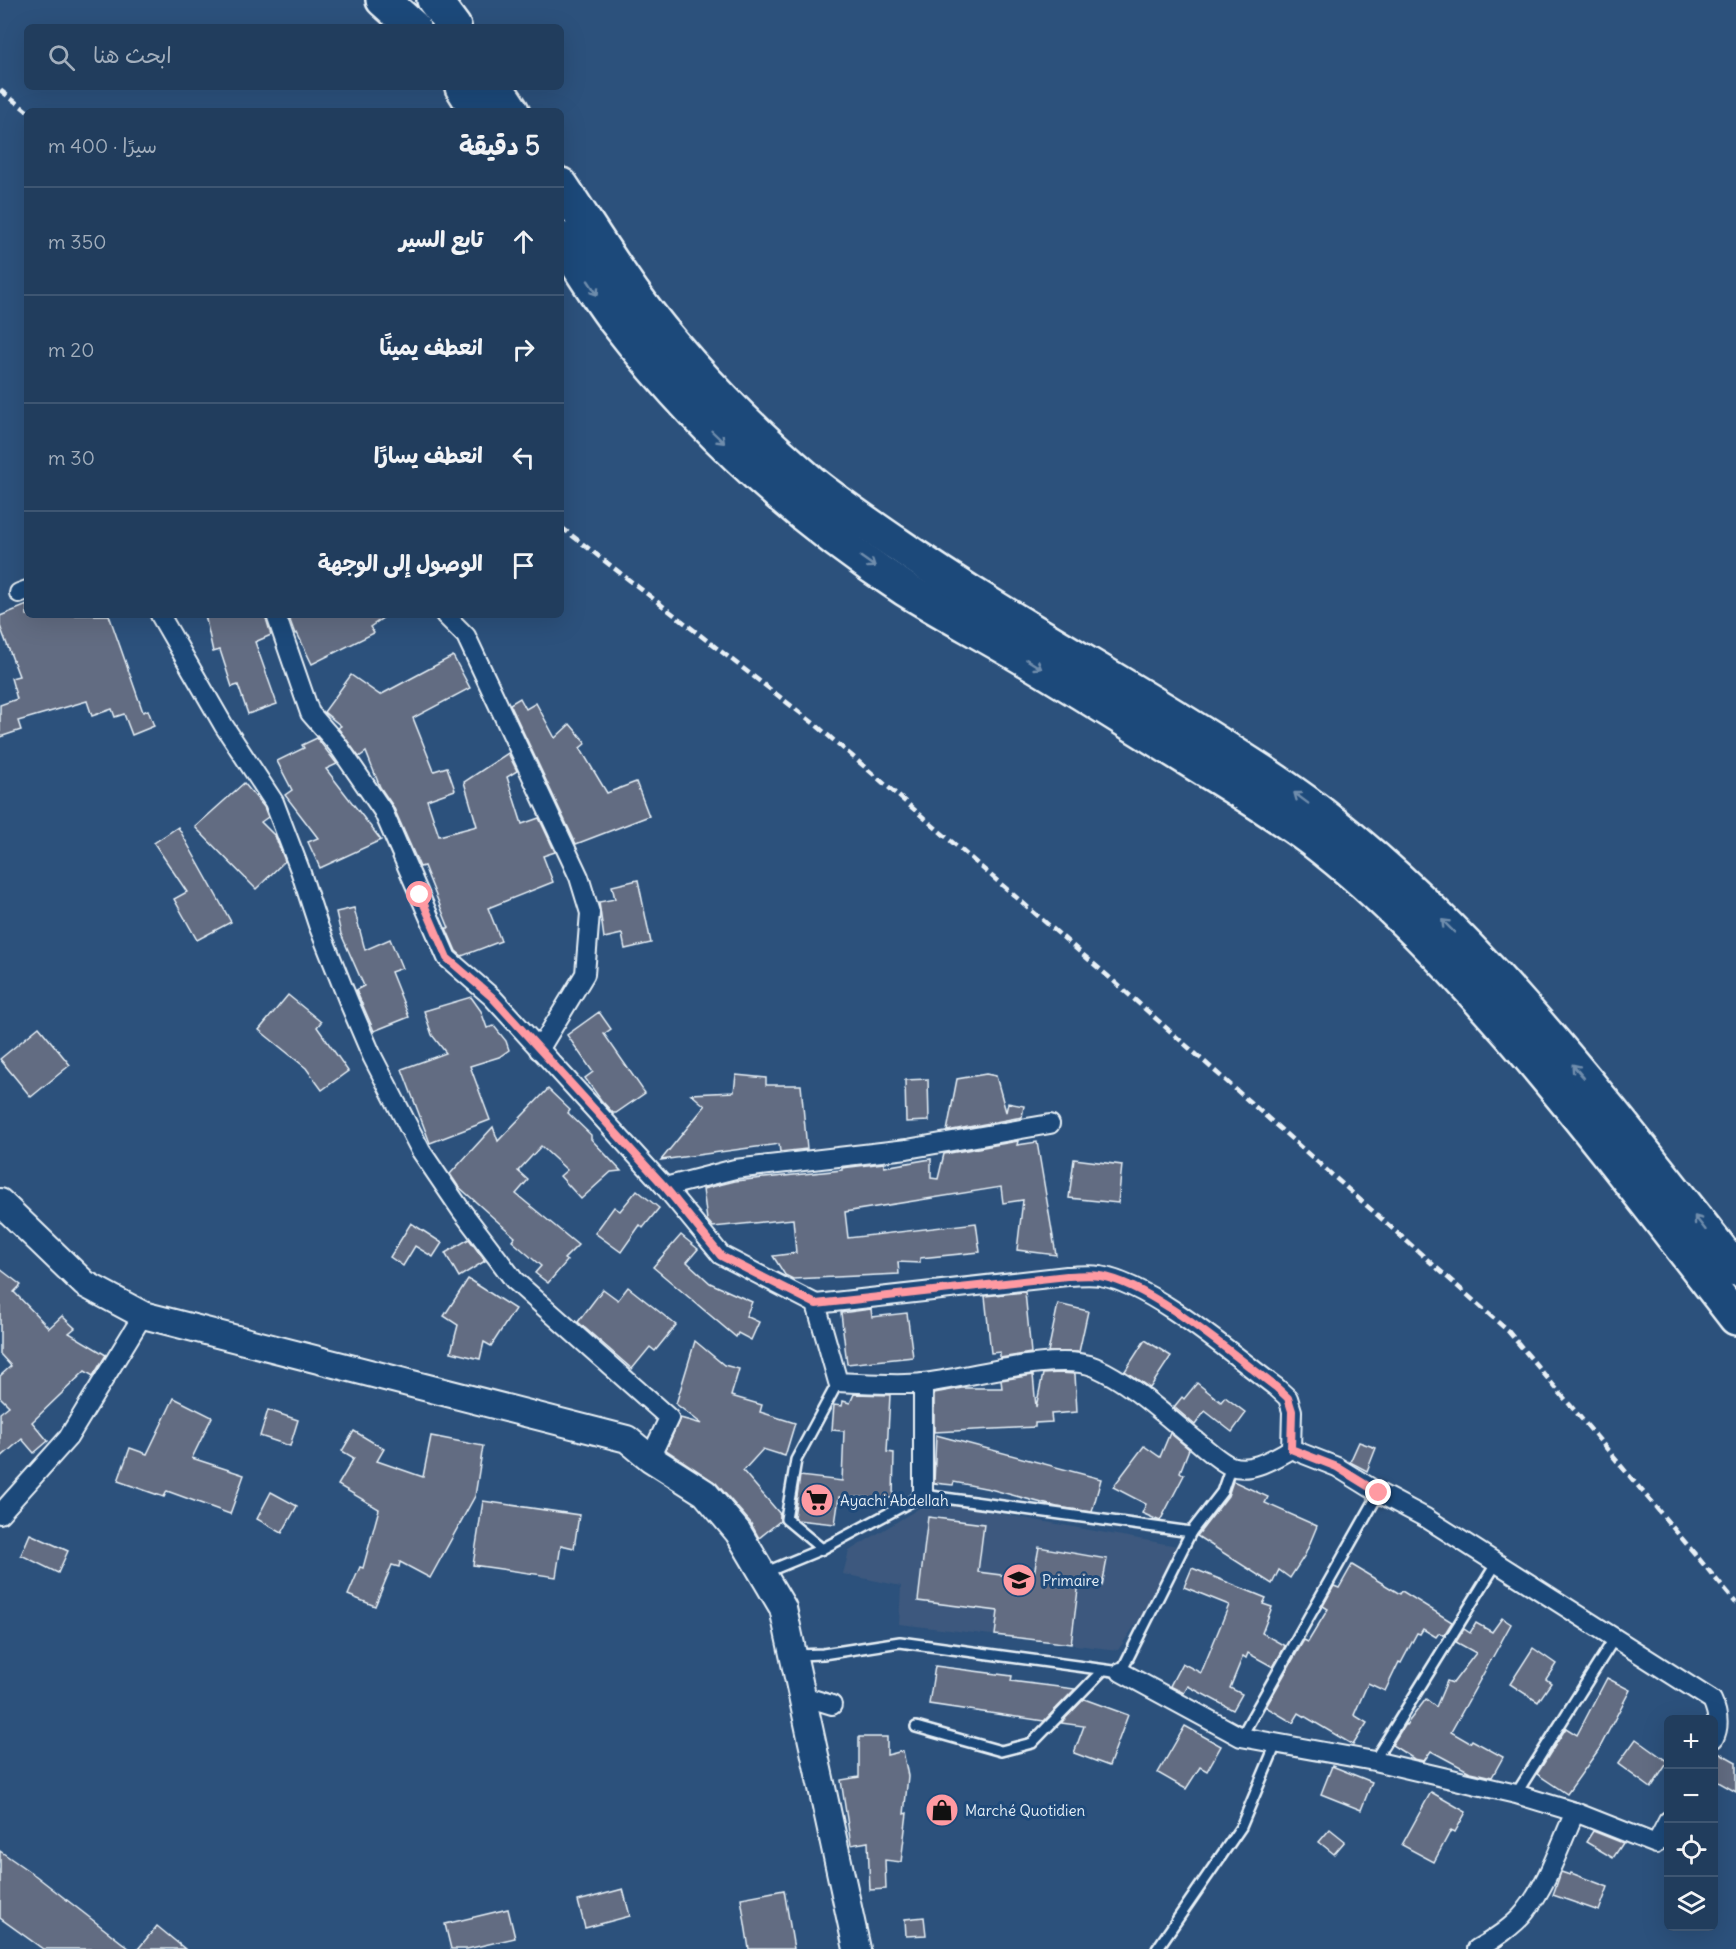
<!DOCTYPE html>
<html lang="ar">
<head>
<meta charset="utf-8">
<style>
	body { margin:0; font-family:Delius,"Playpen Sans Arabic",sans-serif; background:#294463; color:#f1f3f6; direction:rtl }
	.controls { position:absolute; right:18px; bottom:18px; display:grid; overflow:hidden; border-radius:9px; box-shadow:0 6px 24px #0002 }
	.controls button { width:54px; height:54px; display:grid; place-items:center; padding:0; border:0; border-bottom:2px solid #3e5672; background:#213d5d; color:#f1f3f6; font:30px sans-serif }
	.stop { position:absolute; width:18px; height:18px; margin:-14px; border:4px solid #ff9aa2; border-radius:50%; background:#fff }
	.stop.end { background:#ff9aa2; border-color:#fff; box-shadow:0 2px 6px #0008 }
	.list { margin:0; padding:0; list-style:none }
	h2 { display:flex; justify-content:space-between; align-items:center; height:78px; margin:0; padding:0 24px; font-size:26px }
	h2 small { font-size:20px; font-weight:400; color:#a2aebc }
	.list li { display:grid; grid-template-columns:39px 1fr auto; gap:18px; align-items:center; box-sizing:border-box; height:108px; padding:0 24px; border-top:2px solid #3e5672 }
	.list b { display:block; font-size:22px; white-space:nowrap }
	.list em { font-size:20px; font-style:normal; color:#a2aebc }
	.icon { flex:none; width:33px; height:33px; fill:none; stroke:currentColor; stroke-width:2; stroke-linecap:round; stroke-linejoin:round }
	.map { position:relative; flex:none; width:1736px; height:1949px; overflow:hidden; direction:ltr }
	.search { position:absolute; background:#213d5d; box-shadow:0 6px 24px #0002; left:24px; top:24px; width:540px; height:66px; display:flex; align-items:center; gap:15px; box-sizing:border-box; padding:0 21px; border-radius:9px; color:#a2aebc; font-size:22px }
	.panel { position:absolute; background:#213d5d; box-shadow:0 6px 24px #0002; left:24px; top:108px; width:540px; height:510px; border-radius:9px; direction:rtl }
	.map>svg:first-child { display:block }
</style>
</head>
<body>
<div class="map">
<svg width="1736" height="1949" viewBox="0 0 1736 1949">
	<rect width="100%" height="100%" fill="#2c517c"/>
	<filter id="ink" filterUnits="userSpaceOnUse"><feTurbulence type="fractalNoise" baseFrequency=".0167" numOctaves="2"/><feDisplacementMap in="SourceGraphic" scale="12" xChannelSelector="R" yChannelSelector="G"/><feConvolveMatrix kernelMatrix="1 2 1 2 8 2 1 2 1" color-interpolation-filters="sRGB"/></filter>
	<g filter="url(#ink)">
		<path fill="#3c597e" d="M931 1501 1188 1548 1118 1650 899 1624 901 1586 843 1574 849 1551Z"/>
		<g fill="#626c82" stroke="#e8f1f8" stroke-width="1.5">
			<path d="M27 605V615H109L143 712 148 710 154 726 132 735 124 714 115 717 112 709 92 716 87 701 18 721 21 730 0 737V705L17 699 11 678 19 676 0 626V616Z"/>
			<path d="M205 615H265L271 635 255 642 277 704 248 714 238 685 232 687 220 650 213 652Z"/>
			<path d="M288 615H387L370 627 374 633 312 664 297 633 295 634Z"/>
			<path d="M453 656 470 688 413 718 434 771 447 767 455 790 427 800 439 836 477 826 464 782 508 753 517 771 507 777 522 824 539 818 555 852 543 856 553 882 488 908 501 941 462 956 456 951 446 928H449L424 866 420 867 393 806 380 787 366 752 359 757 338 728 341 726 324 712 351 675 380 695Z"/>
			<path d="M520 698 526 709 536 703 555 738 570 724 586 743 580 748 607 793 636 782 649 816 576 844 510 704Z"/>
			<path d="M317 738 337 764 326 769 381 840 320 868 308 842 318 838 285 795 292 790 277 761 304 748 302 745Z"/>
			<path d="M244 783 264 807 268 817 261 822 275 836 285 861 256 889 195 827Z"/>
			<path d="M178 827 231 922 197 940 174 899 187 892 154 843Z"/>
			<path d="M638 880 651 943 625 949 622 934 604 938 599 902 615 899 612 886Z"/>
			<path d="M354 908 365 950 390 939 402 968 391 972 409 1017 374 1031 356 990 364 986 341 934 336 912Z"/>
			<path d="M288 995 321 1022 317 1027 348 1071 322 1090 306 1068 259 1030Z"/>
			<path d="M471 997 481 1011 487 1028 494 1026 506 1041 509 1050 499 1057 470 1066 490 1120 430 1143 402 1069 446 1053 432 1035 424 1011Z"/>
			<path d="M599 1012 611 1029 604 1034 645 1093 616 1113H613L601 1100 585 1078 593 1072 567 1035Z"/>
			<path d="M39 1027 70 1065 31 1097 0 1059Z"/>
			<path d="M986 1074 996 1076 1006 1112 1008 1103 1024 1106 1022 1117 947 1131 957 1079Z"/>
			<path d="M736 1075 766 1078V1085H801L807 1149 780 1152 779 1144 661 1160 705 1106 691 1094 734 1092Z"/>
			<path d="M928 1079 929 1121 906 1122 905 1080Z"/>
			<path d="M548 1089 570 1110 568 1113 591 1135V1139L621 1171 611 1172 581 1199 560 1176 567 1170 541 1146 518 1171 528 1180 516 1194 578 1245 564 1259 567 1261 548 1283 535 1273 541 1266 512 1241 515 1237 458 1186 450 1174 493 1127 498 1141Z"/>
			<path d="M1018 1141 1017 1145 1037 1142 1056 1255 1017 1250 1023 1200 1003 1203 1001 1187 845 1212 848 1238 976 1223 980 1252 920 1258V1263L898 1262 899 1274 793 1279 785 1275 773 1256 796 1253 793 1219 713 1227 707 1220 703 1189 735 1181 842 1170V1168L884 1163V1167L931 1159V1178L938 1179 944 1154Z"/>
			<path d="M1074 1159 1122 1165 1118 1203 1069 1198Z"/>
			<path d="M637 1190 659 1208 643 1228 640 1225 621 1252 595 1233 614 1207 620 1211Z"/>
			<path d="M411 1223 442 1243 433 1257 415 1246 403 1266 390 1257Z"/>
			<path d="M681 1235 698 1249 687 1262 710 1283 752 1302 746 1316 759 1322 751 1340 738 1333 736 1337 653 1267Z"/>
			<path d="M469 1239 485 1261 459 1277 445 1253Z"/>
			<path d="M0 1269 21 1285 14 1292 49 1328 62 1316 75 1328 69 1333 106 1355 93 1376 85 1371 32 1422 48 1441 34 1453 22 1439 0 1458V1413L9 1406 0 1397V1376L11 1366 0 1354Z"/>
			<path d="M468 1279 515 1309 491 1346 484 1342 480 1359 451 1352 458 1325 444 1316Z"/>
			<path d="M628 1287 676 1325 655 1351 650 1347 632 1369 578 1322 603 1289 618 1300Z"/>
			<path d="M1025 1292 1031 1353 1000 1358V1352L991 1353 985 1296Z"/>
			<path d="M1058 1304 1088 1311 1079 1352H1048Z"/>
			<path d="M871 1309 872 1317 907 1313 913 1357 847 1364 841 1313Z"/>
			<path d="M1145 1340 1171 1356 1150 1388 1125 1371Z"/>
			<path d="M695 1341 724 1365 739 1369 731 1396 762 1405 760 1412 795 1423 785 1456 763 1449 743 1471 780 1514V1521L759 1538 750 1522 716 1483 666 1450 680 1418 702 1424 676 1404Z"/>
			<path d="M1059 1373 1075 1374 1077 1412 1051 1414 1052 1422 1035 1423V1427L934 1432V1393L962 1388H1002L1001 1380 1033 1375 1036 1407 1043 1374Z"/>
			<path d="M1197 1383 1221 1402 1225 1397 1246 1413 1232 1432 1205 1411 1195 1425 1174 1407 1182 1397 1184 1399Z"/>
			<path d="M854 1394 890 1395 887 1452 894 1453 893 1498 839 1497 835 1524 797 1520 794 1517 800 1476 842 1481 844 1431 832 1430 834 1405 842 1406 843 1401 850 1403Z"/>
			<path d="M174 1398 212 1417 192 1458 244 1475 230 1514 167 1491 164 1497 118 1481 130 1448 147 1454Z"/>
			<path d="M268 1410 298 1420 290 1446 260 1436Z"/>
			<path d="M354 1431 384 1449 377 1461 423 1477 431 1436 483 1446 475 1496 430 1578 400 1562 399 1567 392 1565 375 1606 348 1595 360 1567 363 1568 379 1509 338 1485 354 1458 342 1451Z"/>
			<path d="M1170 1433 1189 1449 1180 1472 1184 1475 1160 1521 1142 1513 1146 1504 1113 1487 1144 1446 1160 1457Z"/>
			<path d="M936 1435 1101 1479 1092 1512 1057 1507 990 1489 954 1482 953 1485 934 1483Z"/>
			<path d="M1359 1442 1376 1448 1367 1471 1350 1462Z"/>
			<path d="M1233 1481 1268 1497 1265 1503 1317 1526 1305 1555 1290 1578 1279 1570 1272 1584 1197 1536 1228 1496Z"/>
			<path d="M271 1492 297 1506 282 1533 257 1519Z"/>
			<path d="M483 1501 579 1515 574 1548 561 1545 556 1577 473 1565Z"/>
			<path d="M928 1517 984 1524 978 1572 1033 1579 1039 1547 1107 1559 1102 1586 1079 1582 1071 1644 995 1635 998 1611 918 1601Z"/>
			<path d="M30 1534 68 1551 58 1573 21 1555Z"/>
			<path d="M1352 1565 1400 1594 1402 1591 1452 1622 1444 1635 1439 1633 1436 1637 1423 1629 1420 1634 1417 1633 1401 1663 1399 1662 1385 1691 1368 1683 1354 1715 1367 1723 1353 1745 1299 1713 1293 1723 1266 1707 1304 1640 1308 1642 1328 1609 1323 1606 1334 1586 1339 1588Z"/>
			<path d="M1192 1568 1266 1598 1263 1604 1272 1607 1262 1633 1285 1646 1273 1667 1248 1653 1246 1658 1243 1656 1230 1688 1242 1694 1233 1710 1188 1686 1184 1693 1170 1686 1182 1663 1201 1673 1229 1605 1184 1587Z"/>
			<path d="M1502 1618 1511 1624 1451 1732 1470 1743 1472 1740 1503 1757 1492 1777 1470 1772 1431 1751 1424 1761 1414 1759 1392 1745 1405 1724 1406 1725 1426 1699 1436 1707 1447 1681 1453 1683 1476 1653 1456 1642 1464 1629 1470 1633 1476 1623 1492 1632Z"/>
			<path d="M1533 1648 1556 1664 1546 1679 1551 1683 1538 1702 1510 1684Z"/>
			<path d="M935 1666 1012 1676 1011 1681 1075 1689 1044 1721 929 1704Z"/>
			<path d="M1607 1678 1630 1690 1599 1749 1567 1794 1537 1774 1566 1728 1577 1735Z"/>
			<path d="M1084 1699 1128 1715 1109 1766 1074 1753 1084 1726 1061 1723Z"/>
			<path d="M1185 1726 1221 1746 1207 1771 1200 1767 1186 1789 1158 1773Z"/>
			<path d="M859 1737H887V1755L903 1751 908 1776 904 1814 907 1813 901 1862 885 1860 886 1889 870 1890 868 1842 851 1845 841 1780 859 1777Z"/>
			<path d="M1636 1739 1668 1762 1651 1788 1618 1764Z"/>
			<path d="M1713 1749 1736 1762V1792L1713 1779Z"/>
			<path d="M1332 1766 1372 1782 1361 1810 1321 1794Z"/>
			<path d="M1431 1792 1466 1812 1455 1832 1451 1830 1434 1862 1402 1845Z"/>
			<path d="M1330 1829 1345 1841 1334 1854 1319 1842Z"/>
			<path d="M1593 1831 1623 1843 1613 1858 1586 1842Z"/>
			<path d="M0 1851 36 1876 130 1949H43L0 1918Z"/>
			<path d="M1561 1872 1570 1875 1571 1873 1608 1887 1599 1911 1553 1895Z"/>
			<path d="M623 1889 630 1916 585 1928 578 1901Z"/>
			<path d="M784 1890 794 1949H749L741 1898Z"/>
			<path d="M508 1909 515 1938 467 1949H451L445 1924Z"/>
			<path d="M924 1917 926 1935 906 1936 905 1919Z"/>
			<path d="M157 1926 185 1949H138Z"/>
		</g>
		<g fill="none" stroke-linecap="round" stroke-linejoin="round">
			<g stroke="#e8f1f8" stroke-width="14">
				<g id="lane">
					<path d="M822 1549 923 1495 1191 1532"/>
					<path d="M764 1573 822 1549 786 1519 796 1460 838 1382"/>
					<path d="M796 1655 823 1654 900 1642 1121 1672 1191 1532 1222 1492 1231 1466"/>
					<path d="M916 1727 1001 1751 1032 1743 1103 1670"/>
					<path d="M1241 1737 1379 1493"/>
					<path d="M1374 1761 1496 1564"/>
					<path d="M1516 1794 1614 1639"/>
					<path d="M1157 1949 1241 1827 1276 1744"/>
				</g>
			</g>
			<g stroke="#e8f1f8" stroke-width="22">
				<g id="street">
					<path d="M19 593 27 590"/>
					<path d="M160 615 224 726 274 802 300 870 318 925 348 1000 372 1056 421 1151 461 1210 514 1280 669 1418 650 1458"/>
					<path d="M276 615 310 713 337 744 383 811 447 958 492 997 665 1187 721 1255 816 1304 838 1382C866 1383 896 1386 924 1383 967 1378 1058 1351 1095 1367 1133 1384 1165 1416 1198 1442 1206 1449 1222 1463 1231 1466 1252 1473 1274 1458 1291 1449"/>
					<path d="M445 615 466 636 579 877 590 913 585 974 539 1050"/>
					<path d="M665 1187 735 1169 907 1149 1050 1124"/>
					<path d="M816 1304 1067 1276C1077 1276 1089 1274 1100 1276 1152 1284 1233 1355 1276 1387L1288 1398 1292 1411 1291 1449 1337 1467 1379 1493 1426 1518 1712 1700C1718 1713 1720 1726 1714 1738"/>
					<path d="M923 1383V1495"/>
					<path d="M0 1514 68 1438 143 1315"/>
					<path d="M1121 1672 1241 1737 1374 1761 1516 1794 1575 1812 1656 1844 1668 1821"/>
					<path d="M803 1696 832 1705"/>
					<path d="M1477 1949C1492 1941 1515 1925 1525 1912 1548 1883 1560 1845 1575 1812"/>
				</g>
			</g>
			<g stroke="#e8f1f8" stroke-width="30">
				<path id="secondary" d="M0 1202 85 1284 143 1315 627 1439 650 1458 705 1493 738 1532 783 1608 857 1949"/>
			</g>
			<g stroke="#e8f1f8" stroke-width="38">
				<g id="highway">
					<path d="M383 0 413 27"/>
					<path d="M434 0 454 27"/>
					<path d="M462 87 477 111"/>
					<path d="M496 87 512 111"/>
					<path d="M561 185C585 221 608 258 633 293 684 363 746 426 811 482 838 504 868 524 897 544 999 615 1109 674 1214 741 1253 766 1292 790 1328 819 1488 945 1610 1110 1736 1269"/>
					<path d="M561 239C579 266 596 295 615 320 696 425 795 517 905 589 942 612 980 632 1017 654 1073 687 1128 722 1183 756 1226 783 1271 809 1312 840 1388 898 1451 967 1514 1039 1591 1129 1663 1224 1736 1318"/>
				</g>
			</g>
			<use href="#lane" stroke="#1f4a7a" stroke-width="9"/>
			<use href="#street" stroke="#1f4a7a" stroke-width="18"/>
			<use href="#secondary" stroke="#1f4a7a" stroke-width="26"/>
			<use href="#highway" stroke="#1f4a7a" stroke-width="33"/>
			<g stroke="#e8f1f8" stroke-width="4.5" stroke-dasharray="9 4.5" stroke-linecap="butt">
				<path d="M0 90 27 111"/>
				<path d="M561 527 816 725 1109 977 1508 1331 1736 1603"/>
			</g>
		</g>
		<defs><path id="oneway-shaft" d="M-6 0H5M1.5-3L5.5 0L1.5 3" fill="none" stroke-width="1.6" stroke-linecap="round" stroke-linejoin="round" transform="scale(1.5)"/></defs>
		<g stroke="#6f8dac">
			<use href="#oneway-shaft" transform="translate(593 288) rotate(56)"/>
			<use href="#oneway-shaft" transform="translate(718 437) rotate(44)"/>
			<use href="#oneway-shaft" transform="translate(868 562) rotate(35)"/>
			<use href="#oneway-shaft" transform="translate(1034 664) rotate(32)"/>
			<use href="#oneway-shaft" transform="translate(1301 798) rotate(-143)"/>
			<use href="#oneway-shaft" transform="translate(1448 926) rotate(-135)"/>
			<use href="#oneway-shaft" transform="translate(1578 1071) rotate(-131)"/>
			<use href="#oneway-shaft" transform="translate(1700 1223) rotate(-128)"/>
		</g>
	</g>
	<g fill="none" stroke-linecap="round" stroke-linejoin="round" filter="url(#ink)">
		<path stroke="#ff9aa2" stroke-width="8" d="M420 895 447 958 492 997 665 1187 721 1256 816 1304 1067 1276C1077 1276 1089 1274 1100 1276 1152 1284 1233 1355 1276 1387L1288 1398 1292 1411 1291 1449 1337 1467 1379 1493"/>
	</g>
	<defs>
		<g id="supermarket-disc" transform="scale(1.725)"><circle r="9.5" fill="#ff9aa2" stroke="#1f4a7a"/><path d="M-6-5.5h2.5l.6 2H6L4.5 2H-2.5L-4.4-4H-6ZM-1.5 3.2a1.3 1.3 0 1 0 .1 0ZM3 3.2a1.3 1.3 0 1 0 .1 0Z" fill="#111"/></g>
		<g id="school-disc" transform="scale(1.725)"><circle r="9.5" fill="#ff9aa2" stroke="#1f4a7a"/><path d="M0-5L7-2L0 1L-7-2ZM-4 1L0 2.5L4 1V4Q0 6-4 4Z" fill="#111"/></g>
		<g id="shop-disc" transform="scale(1.725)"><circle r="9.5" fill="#ff9aa2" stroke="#1f4a7a"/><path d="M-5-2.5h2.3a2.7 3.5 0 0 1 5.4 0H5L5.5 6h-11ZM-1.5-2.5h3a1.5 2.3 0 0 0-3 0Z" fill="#111"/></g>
	</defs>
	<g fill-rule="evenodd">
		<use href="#supermarket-disc" x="817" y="1500"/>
		<use href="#school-disc" x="1019" y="1580"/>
		<use href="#shop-disc" x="942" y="1810"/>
	</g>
	<g text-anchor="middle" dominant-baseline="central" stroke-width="6" stroke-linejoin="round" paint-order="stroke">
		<g font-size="15" fill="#e8f1f8" stroke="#1f4a7a" text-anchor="start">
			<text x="840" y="1500">Ayachi Abdellah</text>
			<text x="1042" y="1580">Primaire</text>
			<text x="965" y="1810">Marché Quotidien</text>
		</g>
	</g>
</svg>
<div class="controls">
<button>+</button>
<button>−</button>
<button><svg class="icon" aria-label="locate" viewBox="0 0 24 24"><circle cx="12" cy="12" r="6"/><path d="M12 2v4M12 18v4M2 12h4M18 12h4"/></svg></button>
<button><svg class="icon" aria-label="layers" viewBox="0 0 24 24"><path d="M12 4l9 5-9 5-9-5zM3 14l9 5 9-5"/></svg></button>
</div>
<div class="stop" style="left:420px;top:895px"></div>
<div class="stop end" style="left:1379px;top:1493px"></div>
<div class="search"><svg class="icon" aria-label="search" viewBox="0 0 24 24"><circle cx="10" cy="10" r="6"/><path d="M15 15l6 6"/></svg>ابحث هنا</div>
<section class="panel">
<h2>5 دقيقة<small>سيرًا · 400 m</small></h2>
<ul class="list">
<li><svg class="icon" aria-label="ahead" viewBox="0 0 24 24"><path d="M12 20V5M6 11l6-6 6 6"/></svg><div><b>تابع السير</b></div><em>350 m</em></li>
<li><svg class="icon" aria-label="right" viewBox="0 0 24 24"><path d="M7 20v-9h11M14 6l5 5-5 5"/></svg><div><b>انعطف يمينًا</b></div><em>20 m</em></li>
<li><svg class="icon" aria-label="left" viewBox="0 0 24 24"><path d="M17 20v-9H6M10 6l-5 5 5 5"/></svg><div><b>انعطف يسارًا</b></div><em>30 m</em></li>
<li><svg class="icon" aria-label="arrive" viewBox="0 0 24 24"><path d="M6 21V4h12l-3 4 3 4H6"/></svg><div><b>الوصول إلى الوجهة</b></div></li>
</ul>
</section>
</div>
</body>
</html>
